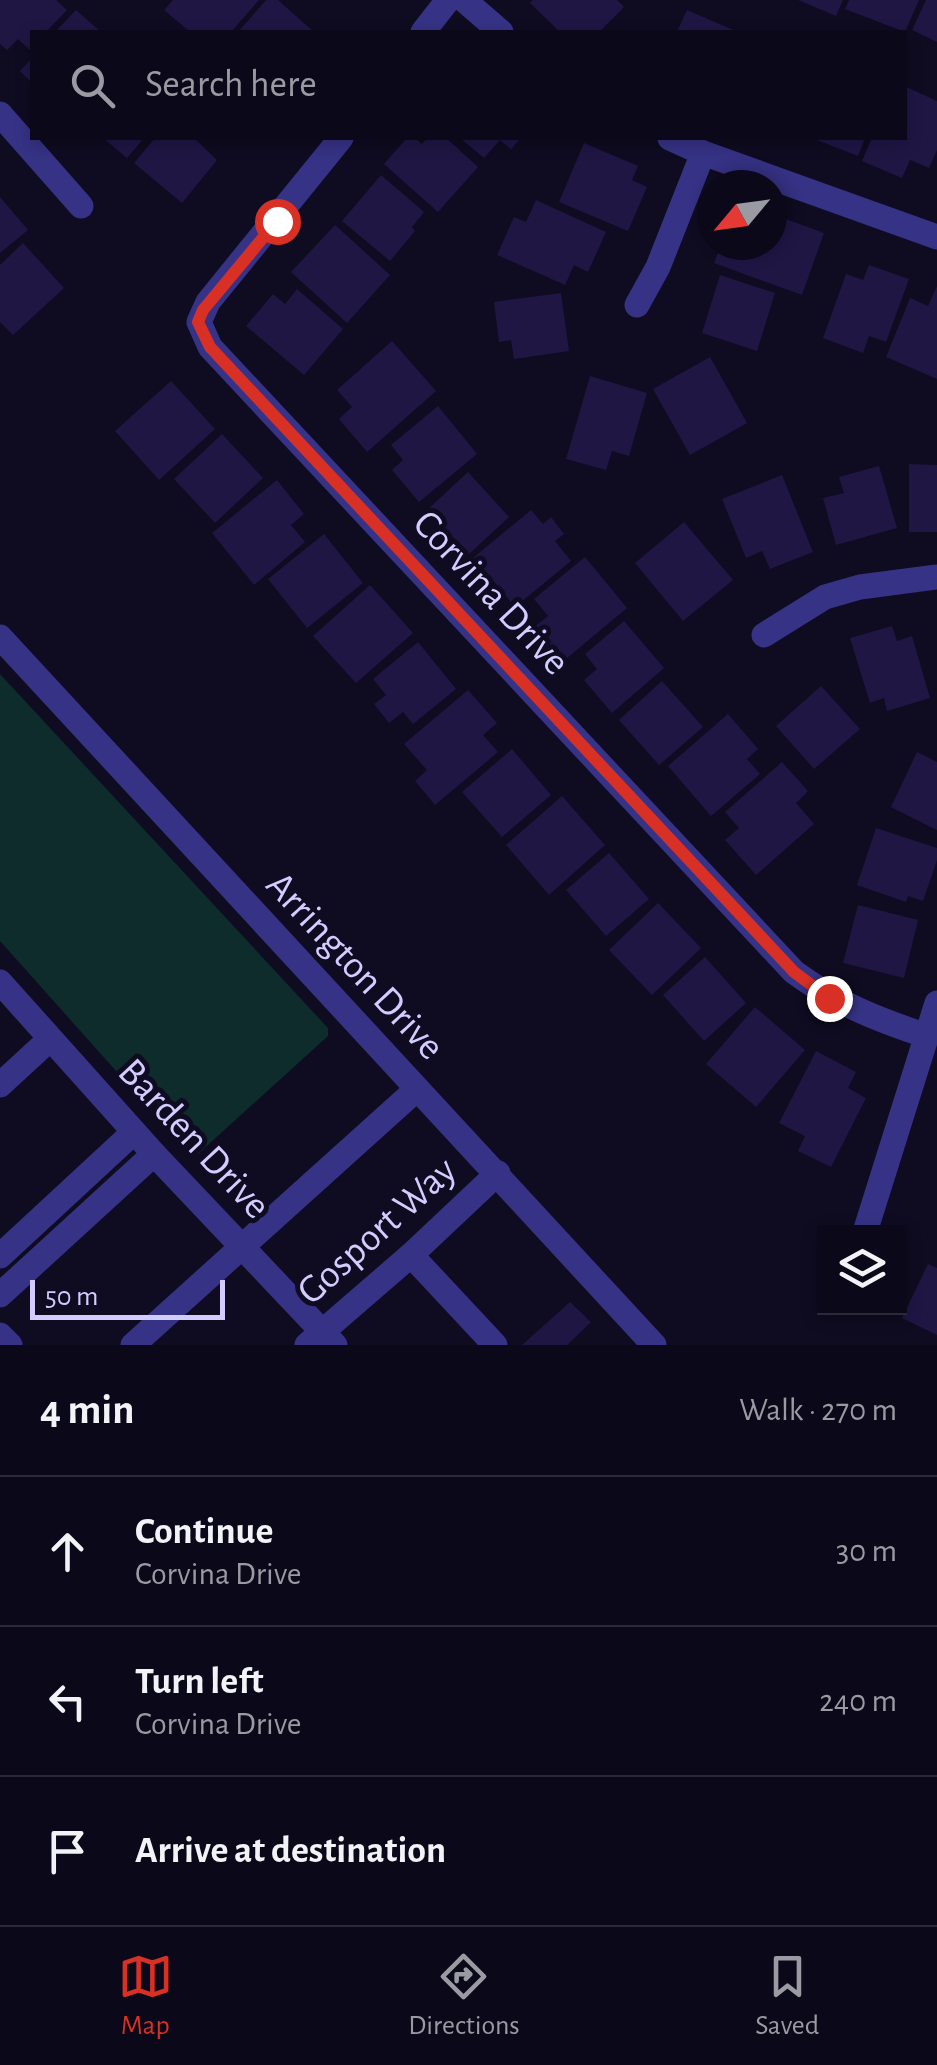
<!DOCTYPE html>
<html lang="en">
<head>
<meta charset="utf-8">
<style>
	body { margin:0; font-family:"Alegreya Sans",sans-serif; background:#141122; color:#f1f3f6 }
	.controls { position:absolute; right:30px; bottom:30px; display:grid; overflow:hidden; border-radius:0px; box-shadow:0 5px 15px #0003 }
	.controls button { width:90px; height:90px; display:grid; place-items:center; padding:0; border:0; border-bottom:2px solid #2b2938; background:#0b0819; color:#f1f3f6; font:50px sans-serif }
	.compass { position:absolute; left:697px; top:170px; width:90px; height:90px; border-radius:50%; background:#0b0819; box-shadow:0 5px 15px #0003; rotate:241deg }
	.scale { position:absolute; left:30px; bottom:25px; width:195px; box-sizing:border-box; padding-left:10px; border:5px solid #d2ccff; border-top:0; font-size:28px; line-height:35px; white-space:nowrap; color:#d2ccff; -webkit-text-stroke:8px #0f0b21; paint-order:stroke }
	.stop { position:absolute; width:30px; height:30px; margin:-22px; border:8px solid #d93025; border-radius:50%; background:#fff }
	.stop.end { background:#d93025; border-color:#fff; box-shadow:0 2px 10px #0008 }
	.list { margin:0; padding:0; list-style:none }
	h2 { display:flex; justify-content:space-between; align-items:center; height:130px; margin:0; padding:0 40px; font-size:42px }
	h2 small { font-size:32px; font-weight:400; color:#9a9aa2 }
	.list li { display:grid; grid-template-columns:65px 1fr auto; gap:30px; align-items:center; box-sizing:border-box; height:150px; padding:0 40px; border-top:2px solid #2b2938 }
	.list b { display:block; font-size:38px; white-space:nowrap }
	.list p { margin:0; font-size:32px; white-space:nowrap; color:#9a9aa2 }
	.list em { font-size:32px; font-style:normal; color:#9a9aa2 }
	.icon { flex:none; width:55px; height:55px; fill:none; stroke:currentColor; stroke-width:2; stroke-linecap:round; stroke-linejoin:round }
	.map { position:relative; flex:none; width:937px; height:1345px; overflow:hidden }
	.search { position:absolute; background:#0b0819; box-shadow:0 5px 15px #0003; left:30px; right:30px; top:30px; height:110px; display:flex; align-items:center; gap:25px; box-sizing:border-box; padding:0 35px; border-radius:0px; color:#9a9aa2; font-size:38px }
	.sheet { height:580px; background:#0b0819 }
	nav { display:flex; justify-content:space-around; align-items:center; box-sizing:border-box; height:140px; border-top:2px solid #2b2938; background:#0b0819; font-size:28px; color:#9a9aa2 }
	nav a { display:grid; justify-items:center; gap:5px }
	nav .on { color:#d93025 }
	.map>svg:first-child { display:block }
</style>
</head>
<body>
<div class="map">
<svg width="937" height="1345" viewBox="0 0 937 1345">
	<rect width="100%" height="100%" fill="#0f0b21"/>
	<path fill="#0e2c2b" d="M0 674 328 1028V1036L198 1154 191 1155 0 941Z"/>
	<g fill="#1f1644">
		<path d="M0 0H56L67 10 46 32H32L30 50 18 39 7 50 0 44Z"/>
		<path d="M173 0H259L231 32H190L164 10Z"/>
		<path d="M266 0H278L314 32H238Z"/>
		<path d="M533 0H617L624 7 599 32H560L530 3Z"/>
		<path d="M798 0H843L836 16Z"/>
		<path d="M849 0H919L905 32 845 9Z"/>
		<path d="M926 0H937V42L912 30Z"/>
		<path d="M76 10 101 32H55Z"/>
		<path d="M687 10 738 32H677Z"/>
		<path d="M32 58V83L20 71Z"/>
		<path d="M904 86 937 101V150L929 168 910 160 902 178 862 161 872 138H904Z"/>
		<path d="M103 138H144L127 158Z"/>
		<path d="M155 138H194L217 160 182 203 134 163Z"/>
		<path d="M407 138H415L422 144 427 138H446L478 167 438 212 384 164Z"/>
		<path d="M460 138H521L511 149 500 140 484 158Z"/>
		<path d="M812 138H865L858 156Z"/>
		<path d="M584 143 638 166 632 180 647 187 628 231 559 202Z"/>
		<path d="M381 175 424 212 412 227 415 231 390 261 342 221Z"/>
		<path d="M0 197 28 230 0 253Z"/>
		<path d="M536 200 606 232 588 272 574 265 565 285 497 255 514 217 526 222Z"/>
		<path d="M772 214 824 233 802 295 714 263 721 245H772Z"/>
		<path d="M335 225 390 275 347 323 291 272Z"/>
		<path d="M23 243 64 288 13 335 0 322V265Z"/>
		<path d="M869 265 909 279 886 342 869 336 863 353 823 338 846 274 863 280Z"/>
		<path d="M720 275 775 293 757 351 702 333Z"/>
		<path d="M937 286V379L886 357 910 298 928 306Z"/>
		<path d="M297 289 343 329 304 375 246 326 273 294 285 304Z"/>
		<path d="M561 293 569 351 514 359 511 340 499 342 494 302Z"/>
		<path d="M392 341 436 391 367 452 339 419 352 407 337 390Z"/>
		<path d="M710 357 747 423 690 455 653 389Z"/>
		<path d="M590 376 647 393 629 456 612 451 606 470 566 459Z"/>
		<path d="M171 381 215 429 159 480 115 431Z"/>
		<path d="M438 406 477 454 419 502 392 470 403 460 391 445Z"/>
		<path d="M222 434 263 478 215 523 174 479Z"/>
		<path d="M909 464 937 465V532H909Z"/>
		<path d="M879 466 897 528 836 545 823 498 844 493 839 477Z"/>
		<path d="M468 472 509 517 469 554 427 510Z"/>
		<path d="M782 475 813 552 770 569 762 551 746 558 722 499Z"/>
		<path d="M277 480 304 514 291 525 305 542 254 585 212 533Z"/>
		<path d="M531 510 543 524 551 517 564 534 555 541 571 561 515 607 474 557Z"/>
		<path d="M684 522 733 580 683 621 635 563Z"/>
		<path d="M324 534 363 583 307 628 268 579Z"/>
		<path d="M585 557 627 608 561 663 533 628 548 616 534 599Z"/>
		<path d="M370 585 413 633 356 683 313 636Z"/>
		<path d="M624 621 664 668 612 713 584 680 597 669 585 654Z"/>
		<path d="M892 626 897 641 912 636 930 698 887 711 884 698 870 703 850 638Z"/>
		<path d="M418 642 456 689 413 724 403 712 389 723 374 704 386 695 373 679Z"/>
		<path d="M662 681 703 727 659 765 619 720Z"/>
		<path d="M821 686 860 729 814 769 776 726Z"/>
		<path d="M468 690 497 723 483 735 498 752 435 805 415 781 427 770 404 744Z"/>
		<path d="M728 714 758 749 747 759 760 774 711 816 668 766Z"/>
		<path d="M512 749 551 795 502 837 462 792Z"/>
		<path d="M917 752 937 762V830L891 807Z"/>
		<path d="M782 762 808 791 796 803 814 824 756 875 725 840 739 828 725 812Z"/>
		<path d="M562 796 605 845 549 895 506 845Z"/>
		<path d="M876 828 937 848V860L923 901 908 896 906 902 857 885Z"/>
		<path d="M609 853 649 899 606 936 566 890Z"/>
		<path d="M658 903 701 948 652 995 609 950Z"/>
		<path d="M858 905 918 920 904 978 843 963Z"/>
		<path d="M705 957 746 1003 704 1041 663 995Z"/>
		<path d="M755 1007 805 1050 756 1107 706 1064Z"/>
		<path d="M816 1051 856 1072 848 1088 866 1098 831 1167 798 1151 805 1136 779 1123Z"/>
		<path d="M928 1264 937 1268V1335L902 1318Z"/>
		<path d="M570 1302 591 1322 567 1345H522Z"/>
	</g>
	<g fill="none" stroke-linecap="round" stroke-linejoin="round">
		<g stroke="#363285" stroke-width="25">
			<path d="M464 0 501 32"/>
			<path d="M423 32 448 0"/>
			<path d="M0 114 81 206"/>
			<path d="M341 138 208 302 199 322 210 347 794 972C838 1004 876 1019 927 1036"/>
			<path d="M670 138 703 153 937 237"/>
			<path d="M637 305 658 267 703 153"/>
			<path d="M764 635 825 597 860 587 937 577"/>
			<path d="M0 637 654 1345"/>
			<path d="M0 982 154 1154 335 1345"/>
			<path d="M0 1085 50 1039"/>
			<path d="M865 1232 937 1003"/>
			<path d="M411 1255 495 1345"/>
			<path d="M0 1256 134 1132"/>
			<path d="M0 1295 154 1154"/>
			<path d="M0 1335 10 1345"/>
			<path d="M133 1345 417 1089"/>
			<path d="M307 1345 411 1255 498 1173"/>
		</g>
	</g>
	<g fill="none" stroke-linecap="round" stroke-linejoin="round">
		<path stroke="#d93025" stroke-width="12" d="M277 221 203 310 198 322 210 347 794 972 829 998"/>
	</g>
	<g text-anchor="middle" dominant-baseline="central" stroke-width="10" stroke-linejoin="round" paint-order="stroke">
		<g font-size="40" fill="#d2ccff" stroke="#0f0b21">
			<text transform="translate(491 593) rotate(47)">Corvina Drive</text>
			<text transform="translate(355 966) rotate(47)">Arrington Drive</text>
			<text transform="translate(194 1139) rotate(47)">Barden Drive</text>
			<text transform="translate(377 1231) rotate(-42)">Gosport Way</text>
		</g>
	</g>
</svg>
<div class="controls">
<button><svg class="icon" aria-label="layers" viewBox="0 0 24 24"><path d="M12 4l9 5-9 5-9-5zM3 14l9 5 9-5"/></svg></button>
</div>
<svg class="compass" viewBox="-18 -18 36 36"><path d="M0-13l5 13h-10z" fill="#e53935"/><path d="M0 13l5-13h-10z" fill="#9a9aa2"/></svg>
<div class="scale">50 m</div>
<div class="stop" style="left:277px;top:221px"></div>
<div class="stop end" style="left:829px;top:998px"></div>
<div class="search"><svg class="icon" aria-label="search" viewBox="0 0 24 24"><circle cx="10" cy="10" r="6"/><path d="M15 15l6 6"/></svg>Search here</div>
</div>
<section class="sheet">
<h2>4 min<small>Walk · 270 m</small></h2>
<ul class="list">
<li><svg class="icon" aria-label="ahead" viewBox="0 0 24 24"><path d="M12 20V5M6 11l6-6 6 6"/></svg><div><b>Continue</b><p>Corvina Drive</p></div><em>30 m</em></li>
<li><svg class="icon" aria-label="left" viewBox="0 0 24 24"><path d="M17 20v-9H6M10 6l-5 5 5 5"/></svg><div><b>Turn left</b><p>Corvina Drive</p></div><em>240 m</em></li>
<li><svg class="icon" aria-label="arrive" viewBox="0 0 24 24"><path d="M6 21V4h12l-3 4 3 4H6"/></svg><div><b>Arrive at destination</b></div></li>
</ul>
</section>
<nav>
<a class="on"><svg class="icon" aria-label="map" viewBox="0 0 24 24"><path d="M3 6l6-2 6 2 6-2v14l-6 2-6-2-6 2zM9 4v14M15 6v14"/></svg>Map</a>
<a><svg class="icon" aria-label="directions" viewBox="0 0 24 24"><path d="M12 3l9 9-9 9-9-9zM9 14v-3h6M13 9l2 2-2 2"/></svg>Directions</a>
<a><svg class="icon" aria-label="saved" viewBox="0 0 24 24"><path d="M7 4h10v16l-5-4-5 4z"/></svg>Saved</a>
</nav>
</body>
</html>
